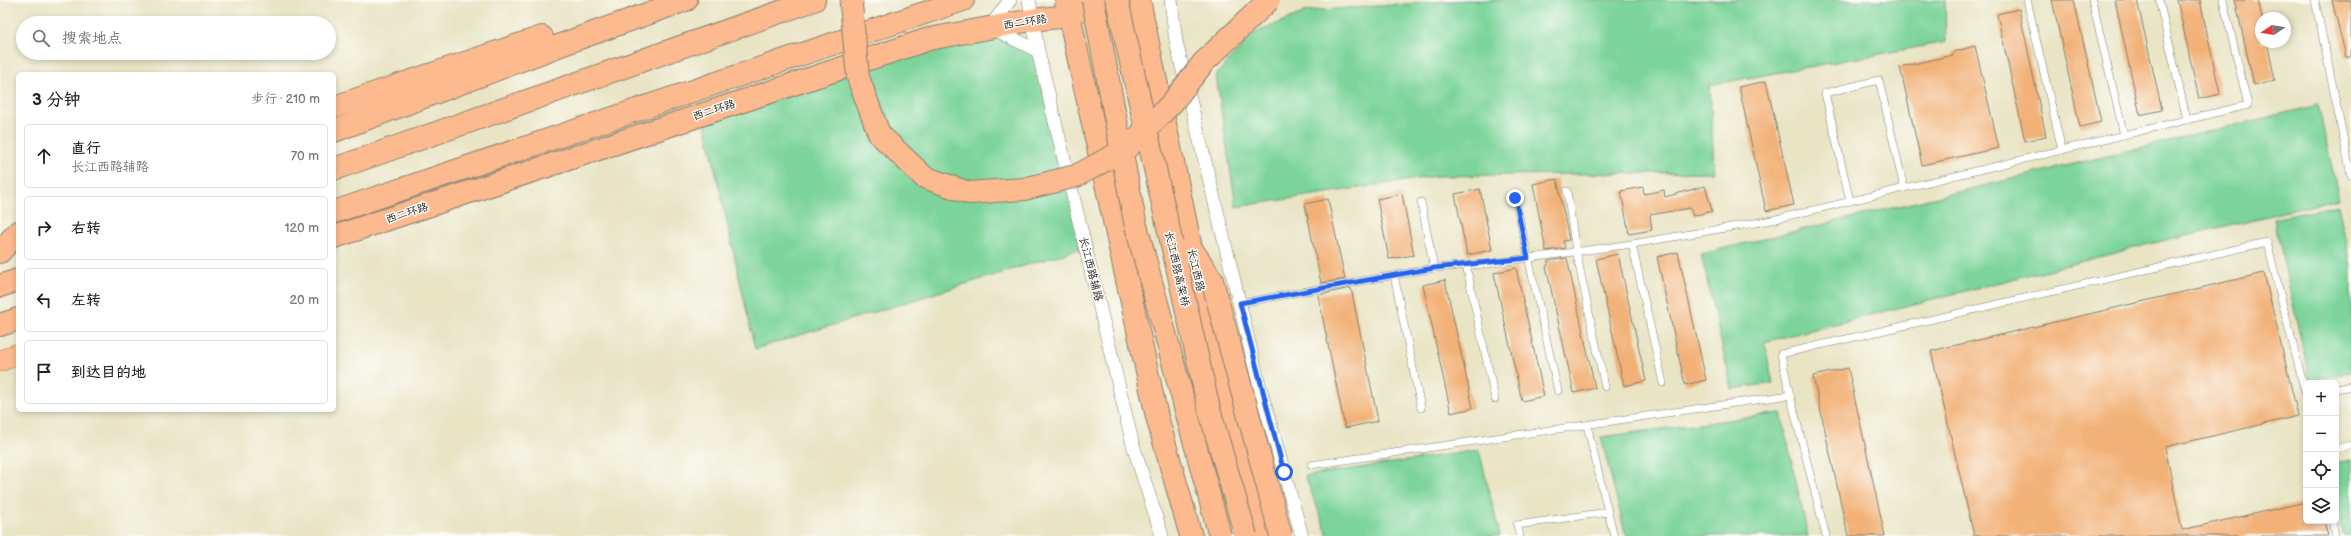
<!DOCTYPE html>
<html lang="zh">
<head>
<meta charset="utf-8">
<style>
	body { margin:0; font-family:"Balsamiq Sans","LXGW WenKai TC",sans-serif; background:#f2f2f2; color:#222 }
	.controls { position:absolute; right:12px; bottom:12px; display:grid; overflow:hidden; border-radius:6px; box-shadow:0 2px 6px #0003 }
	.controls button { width:36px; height:36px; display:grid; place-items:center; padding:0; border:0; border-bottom:1px solid #e0e0e0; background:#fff; color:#222; font:20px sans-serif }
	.compass { position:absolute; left:2255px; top:12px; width:36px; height:36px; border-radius:50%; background:#fff; box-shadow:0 2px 6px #0003; rotate:258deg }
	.stop { position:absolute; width:12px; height:12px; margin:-9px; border:3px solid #2563eb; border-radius:50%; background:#fff }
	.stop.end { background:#2563eb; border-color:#fff; box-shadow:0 1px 4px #0008 }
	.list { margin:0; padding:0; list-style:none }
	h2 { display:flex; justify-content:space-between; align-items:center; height:52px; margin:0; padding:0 16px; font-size:17px }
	h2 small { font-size:13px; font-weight:400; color:#767676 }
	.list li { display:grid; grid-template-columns:26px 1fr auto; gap:12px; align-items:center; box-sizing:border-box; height:64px; margin:0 8px 8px; padding:0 8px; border:1px solid #e0e0e0; border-radius:6px }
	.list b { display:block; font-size:15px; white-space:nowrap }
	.list p { margin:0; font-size:13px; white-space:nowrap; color:#767676 }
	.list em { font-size:13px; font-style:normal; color:#767676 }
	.icon { flex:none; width:22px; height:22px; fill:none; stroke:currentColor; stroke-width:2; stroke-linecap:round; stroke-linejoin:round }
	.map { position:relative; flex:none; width:2351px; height:536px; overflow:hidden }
	.search { position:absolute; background:#fff; box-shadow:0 2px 6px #0003; left:16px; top:16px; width:320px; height:44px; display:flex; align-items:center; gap:10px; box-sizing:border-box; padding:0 14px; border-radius:22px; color:#767676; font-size:15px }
	.panel { position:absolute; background:#fff; box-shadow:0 2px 6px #0003; left:16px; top:72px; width:320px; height:340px; border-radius:6px }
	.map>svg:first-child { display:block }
</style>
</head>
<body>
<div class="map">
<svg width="2351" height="536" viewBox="0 0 2351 536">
	<rect width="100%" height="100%" fill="#fdfcf7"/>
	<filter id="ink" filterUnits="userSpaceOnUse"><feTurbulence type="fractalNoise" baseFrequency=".025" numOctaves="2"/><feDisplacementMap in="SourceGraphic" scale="8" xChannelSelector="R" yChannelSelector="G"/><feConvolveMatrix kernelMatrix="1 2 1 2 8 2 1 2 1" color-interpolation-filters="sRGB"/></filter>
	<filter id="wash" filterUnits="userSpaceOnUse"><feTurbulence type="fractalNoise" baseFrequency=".012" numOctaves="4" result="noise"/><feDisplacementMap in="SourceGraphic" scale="16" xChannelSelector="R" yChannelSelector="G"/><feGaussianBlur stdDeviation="0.9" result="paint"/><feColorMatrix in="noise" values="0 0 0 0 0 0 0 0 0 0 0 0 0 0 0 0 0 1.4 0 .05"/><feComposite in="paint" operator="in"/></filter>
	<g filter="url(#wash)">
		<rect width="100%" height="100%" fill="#e9e4c4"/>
		<g fill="#7bd49a" stroke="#4c785b">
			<path d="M1466 0H1945L1946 42 1710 85 1714 172 1436 176 1236 207 1216 75 1253 34 1307 11Z"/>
			<path d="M990 27 1038 51 1085 247 755 349 703 114Z"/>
			<path d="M2318 105 2339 199 2158 242 1764 342 1773 383 1732 389 1701 254Z"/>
			<path d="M2338 205 2351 266V372L2310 381 2274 219Z"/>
			<path d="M1781 413 1808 536H1626L1601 437Z"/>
			<path d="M1479 450 1500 536H1328L1305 476Z"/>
			<path d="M2351 460V536H2343L2336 506V463Z"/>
		</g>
		<g id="blocks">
			<g fill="#f2b177">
				<path d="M2052 0H2074L2101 122 2080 127Z"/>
				<path d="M2115 0H2137L2162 110 2140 115Z"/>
				<path d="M2177 0H2200L2220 94 2199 99Z"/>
				<path d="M2235 0H2258L2262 18 2261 42H2267L2275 80 2254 85Z"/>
				<path d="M2332 0H2351V57H2346Z"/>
				<path d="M2019 9 2046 136 2025 141 1997 14Z"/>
				<path d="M1975 46 1999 148 1922 165 1900 67 1953 55V52Z"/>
				<path d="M1766 81 1794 205 1766 211 1739 87Z"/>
				<path d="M1557 179 1569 240 1563 241 1565 248 1546 251 1533 184Z"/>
				<path d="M1705 186 1712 211 1693 216 1690 208 1650 215 1652 230 1629 234 1621 191 1643 187 1644 194 1664 190 1665 197Z"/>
				<path d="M1480 189 1492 250 1467 255 1455 194Z"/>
				<path d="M1402 194 1414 255 1389 259 1377 199Z"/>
				<path d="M1328 199 1345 279 1321 283 1305 204Z"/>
				<path d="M1678 252 1706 380 1685 385 1657 257Z"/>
				<path d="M1618 254 1646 381 1624 386 1596 259Z"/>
				<path d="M1567 258 1595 388 1574 393 1546 266 1548 265V261Z"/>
				<path d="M1516 268 1544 396 1522 401 1494 273Z"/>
				<path d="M2264 273 2298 416 2165 447 2182 530 2306 502V521H2324L2328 536H1974L1931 351Z"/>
				<path d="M1445 280 1473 408 1451 413 1423 285Z"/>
				<path d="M1351 288 1378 421 1345 428 1318 295Z"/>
				<path d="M1848 368 1885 536H1848L1813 376Z"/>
			</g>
		</g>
	</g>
	<g filter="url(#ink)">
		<use href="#blocks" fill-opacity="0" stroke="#828070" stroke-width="1"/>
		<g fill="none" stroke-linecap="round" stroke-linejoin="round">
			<g stroke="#828070" stroke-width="8">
				<g id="service">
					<path d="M2027 0 2062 150"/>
					<path d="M2092 0 2124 135"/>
					<path d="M2159 0 2187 120"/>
					<path d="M2315 0 2351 175"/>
					<path d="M1567 191 1576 251 1605 387"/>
					<path d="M1515 198 1558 391"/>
					<path d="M1850 201 1825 93 1879 80 1904 188"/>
					<path d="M1421 202 1434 268"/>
					<path d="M1632 244 1663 383"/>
					<path d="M1466 265 1495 399"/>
					<path d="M1394 275 1421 408"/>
					<path d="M1240 303 1434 268 1486 264 1632 244 1772 220 2248 105 2223 0"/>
					<path d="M2336 389 2351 386"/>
					<path d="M1790 395 1826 536"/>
					<path d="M1587 425 1608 512"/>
					<path d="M2336 449 2351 445"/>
					<path d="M1311 465 1790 395 1781 354 2267 242 2306 396"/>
					<path d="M2332 521 2335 536"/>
					<path d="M1520 536 1517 525 1608 512 1614 536"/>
				</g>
			</g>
			<g stroke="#828070" stroke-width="14">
				<g id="minor">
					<path d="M1010 0 990 27 1038 51"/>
					<path d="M1029 0 1038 51 1133 445 1162 536"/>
					<path d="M1171 0 1176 42 1259 384 1302 536"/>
				</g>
			</g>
			<g stroke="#828070" stroke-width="22">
				<path id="primary" d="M0 361 18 354"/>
			</g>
			<g stroke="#828070" stroke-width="24">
				<g id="trunk">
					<path d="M1139 0 1191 248 1225 398 1266 536"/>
					<path d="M1066 1 1157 417 1191 536"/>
					<path d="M334 107 542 37"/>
					<path d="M334 131 574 40 686 0"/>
					<path d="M334 169 814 0"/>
					<path d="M334 212 963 0"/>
					<path d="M334 237 929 39 1032 20 1068 16 1097 0"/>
					<path d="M0 252 18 232"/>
					<path d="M0 286 18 280"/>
					<path d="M0 325 18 319"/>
				</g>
			</g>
			<use href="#service" stroke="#fff" stroke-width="7"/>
			<use href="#minor" stroke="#fff" stroke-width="13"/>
			<use href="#primary" stroke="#fcba8e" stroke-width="21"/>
			<use href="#trunk" stroke="#fcba8e" stroke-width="22"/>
			<g stroke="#828070" stroke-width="24" stroke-linecap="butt">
				<g id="trunk-bridge">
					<path d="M852 0 851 5 858 77 879 134 924 177 969 193 1024 189 1076 176 1126 149 1172 103 1204 62 1269 0"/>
					<path d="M1093 0 1135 222 1220 536"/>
					<path d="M1117 0 1209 409 1246 536"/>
					<path d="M1191 248 1212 280 1281 536"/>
				</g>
			</g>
			<use href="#trunk-bridge" stroke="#fcba8e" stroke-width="22"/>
		</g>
	</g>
	<g fill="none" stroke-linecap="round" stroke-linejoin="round" filter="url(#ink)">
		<path stroke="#2563eb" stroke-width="5" d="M1284 472 1240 303 1434 268 1528 258 1515 198"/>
	</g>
	<g text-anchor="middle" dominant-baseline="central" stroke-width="3" stroke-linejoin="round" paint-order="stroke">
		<g font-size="11" fill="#1c1c1c" stroke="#fdfcf7">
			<text transform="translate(1025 22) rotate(-9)">西二环路</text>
			<text transform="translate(714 110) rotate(-18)">西二环路</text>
			<text transform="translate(407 213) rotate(-18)">西二环路</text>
			<text transform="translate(1091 269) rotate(76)">长江西路辅路</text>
			<text transform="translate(1177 269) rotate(77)">长江西路高架桥</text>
			<text transform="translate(1196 270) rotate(77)">长江西路</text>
		</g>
	</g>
</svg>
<div class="controls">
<button>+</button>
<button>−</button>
<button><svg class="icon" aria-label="locate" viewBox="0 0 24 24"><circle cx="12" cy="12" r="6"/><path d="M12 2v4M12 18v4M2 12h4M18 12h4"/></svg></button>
<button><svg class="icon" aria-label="layers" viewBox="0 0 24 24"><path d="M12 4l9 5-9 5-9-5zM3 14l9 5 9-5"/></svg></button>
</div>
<svg class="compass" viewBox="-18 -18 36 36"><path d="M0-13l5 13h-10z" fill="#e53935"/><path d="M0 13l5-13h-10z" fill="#767676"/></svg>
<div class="stop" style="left:1284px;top:472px"></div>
<div class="stop end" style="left:1515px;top:198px"></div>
<div class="search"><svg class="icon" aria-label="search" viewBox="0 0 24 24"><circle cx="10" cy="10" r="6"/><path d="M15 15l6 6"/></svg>搜索地点</div>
<section class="panel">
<h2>3 分钟<small>步行 · 210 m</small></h2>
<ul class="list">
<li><svg class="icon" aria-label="ahead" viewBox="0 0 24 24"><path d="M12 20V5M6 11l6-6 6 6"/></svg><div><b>直行</b><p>长江西路辅路</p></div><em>70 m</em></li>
<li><svg class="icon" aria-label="right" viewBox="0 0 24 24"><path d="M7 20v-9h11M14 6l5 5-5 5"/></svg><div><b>右转</b></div><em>120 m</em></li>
<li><svg class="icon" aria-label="left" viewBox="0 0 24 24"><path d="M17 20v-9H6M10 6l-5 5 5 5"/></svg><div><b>左转</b></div><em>20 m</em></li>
<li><svg class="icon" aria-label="arrive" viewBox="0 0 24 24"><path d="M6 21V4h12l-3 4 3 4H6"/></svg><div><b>到达目的地</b></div></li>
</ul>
</section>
</div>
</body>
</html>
